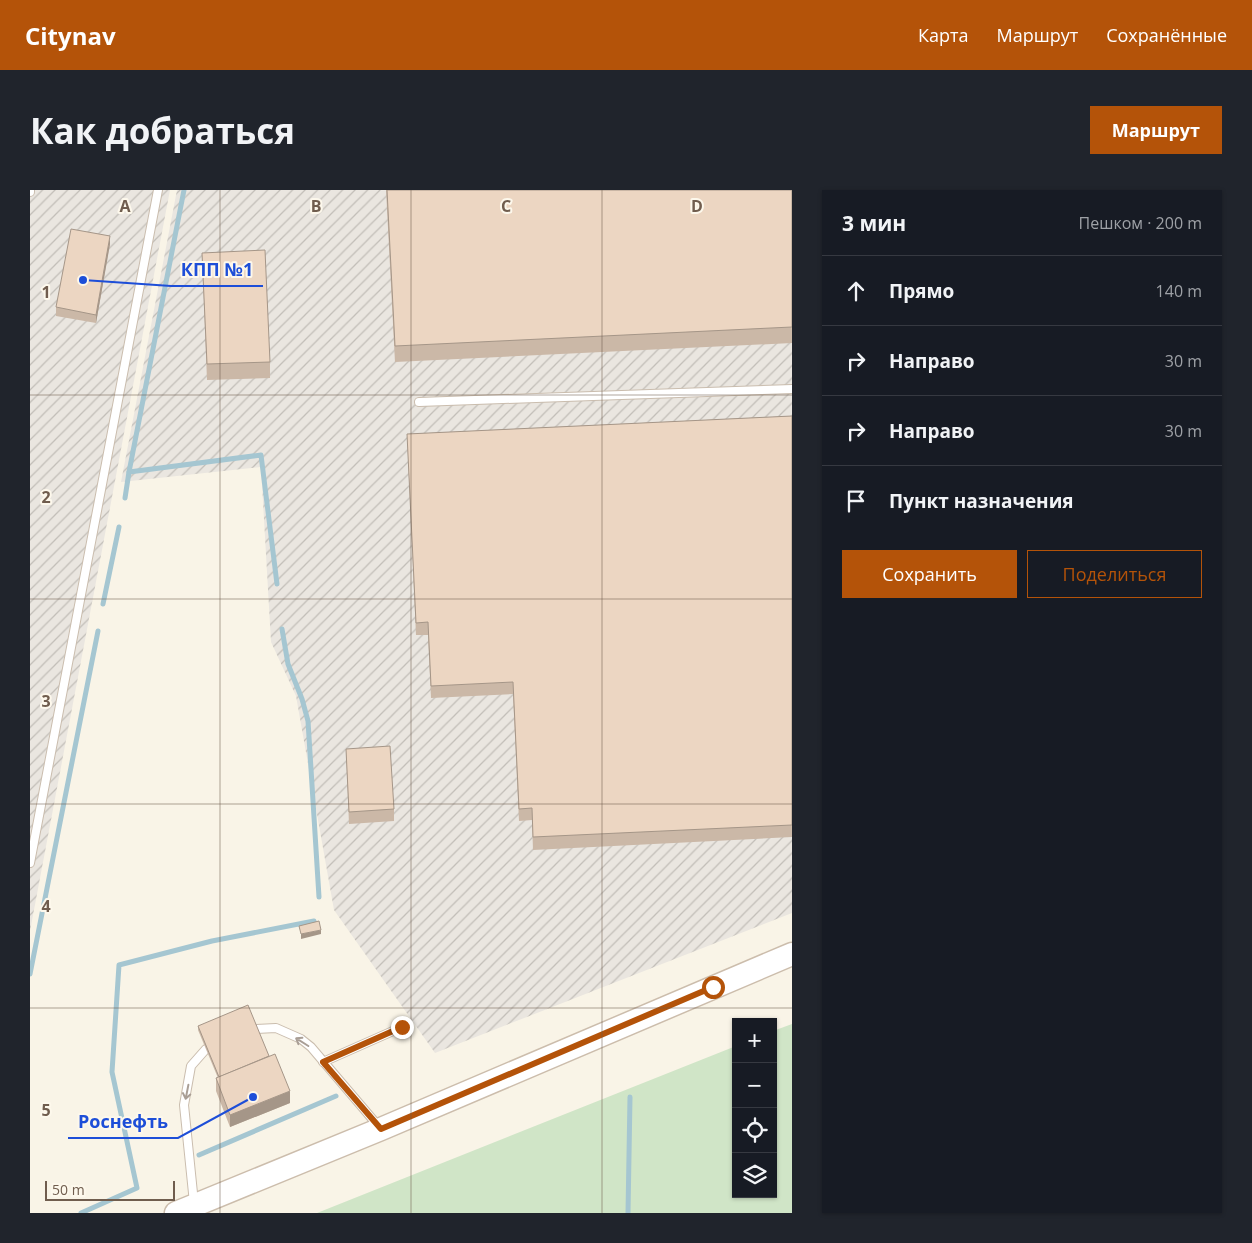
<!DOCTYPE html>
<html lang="ru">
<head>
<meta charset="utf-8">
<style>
	body { margin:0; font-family:"Open Sans",sans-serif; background:#20242c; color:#f1f3f6 }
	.controls { position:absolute; right:15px; bottom:15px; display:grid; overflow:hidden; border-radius:0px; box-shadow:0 1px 4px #0004 }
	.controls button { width:45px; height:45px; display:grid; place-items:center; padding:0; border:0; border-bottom:1px solid #363941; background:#171b24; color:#f1f3f6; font:25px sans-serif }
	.scale { position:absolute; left:15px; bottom:12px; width:130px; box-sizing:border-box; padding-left:5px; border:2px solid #705d4e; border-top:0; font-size:14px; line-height:18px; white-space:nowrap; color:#705d4e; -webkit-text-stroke:4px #fdf8ec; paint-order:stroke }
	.stop { position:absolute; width:15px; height:15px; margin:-11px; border:4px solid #b45309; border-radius:50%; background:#fff }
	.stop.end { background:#b45309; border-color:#fff; box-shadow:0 1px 5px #0008 }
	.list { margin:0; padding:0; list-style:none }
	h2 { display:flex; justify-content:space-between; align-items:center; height:65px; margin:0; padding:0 20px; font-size:21px }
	h2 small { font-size:16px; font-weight:400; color:#9ea1a6 }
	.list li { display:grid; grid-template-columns:32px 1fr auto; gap:15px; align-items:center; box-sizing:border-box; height:70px; padding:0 20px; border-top:1px solid #363941 }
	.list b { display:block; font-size:19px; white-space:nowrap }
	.list em { font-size:16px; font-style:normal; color:#9ea1a6 }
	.actions { display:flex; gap:10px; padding:15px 20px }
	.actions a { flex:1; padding:11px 0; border:1px solid #b45309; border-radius:0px; text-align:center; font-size:18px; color:#b45309 }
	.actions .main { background:#b45309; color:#fff }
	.icon { flex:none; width:28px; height:28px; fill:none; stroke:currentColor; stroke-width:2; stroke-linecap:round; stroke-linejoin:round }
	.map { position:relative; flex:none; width:762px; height:1023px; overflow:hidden; border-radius:0px }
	header { display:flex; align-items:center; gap:30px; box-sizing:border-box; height:70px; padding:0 25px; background:#b45309; color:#fff }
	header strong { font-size:24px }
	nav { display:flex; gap:28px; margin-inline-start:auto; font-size:18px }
	.intro { display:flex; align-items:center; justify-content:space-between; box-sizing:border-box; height:120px; padding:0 30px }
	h1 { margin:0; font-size:35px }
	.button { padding:12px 22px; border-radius:0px; background:#b45309; color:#fff; font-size:18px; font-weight:700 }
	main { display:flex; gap:30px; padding:0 30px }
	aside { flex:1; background:#171b24; border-radius:0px; box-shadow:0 1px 4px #0004 }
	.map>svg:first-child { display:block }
</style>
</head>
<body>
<header>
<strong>Citynav</strong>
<nav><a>Карта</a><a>Маршрут</a><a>Сохранённые</a></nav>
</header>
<div class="intro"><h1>Как добраться</h1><a class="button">Маршрут</a></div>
<main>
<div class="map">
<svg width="762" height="1023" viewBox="0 0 762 1023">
	<defs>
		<pattern id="industrial-furrows" width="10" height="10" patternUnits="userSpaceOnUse" patternTransform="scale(1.25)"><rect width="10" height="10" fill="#eae6e0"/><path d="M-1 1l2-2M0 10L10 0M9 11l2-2" fill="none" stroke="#c2beb8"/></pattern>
	</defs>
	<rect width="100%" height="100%" fill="#f9f4e7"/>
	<g fill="url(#industrial-furrows)">
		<path d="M0 0H140L0 741Z"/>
		<path d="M147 0H762V723L405 863 304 720 266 506 241 452 231 277 91 292Z"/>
	</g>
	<path fill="#d0e5c7" d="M762 834V1023H287L706 856V1004H743V841Z"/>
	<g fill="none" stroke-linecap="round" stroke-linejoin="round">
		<g stroke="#a5c6d1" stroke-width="5">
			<path d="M154 0 99 282 231 265 247 394"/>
			<path d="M95 308 99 282"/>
			<path d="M73 414 89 337"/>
			<path d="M252 439 258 474 272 509 278 531 289 707"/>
			<path d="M0 784 68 441"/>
			<path d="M169 965 306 906"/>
			<path d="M51 1023 107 998 82 882 89 775 182 751 284 731"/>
			<path d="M598 1023 600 907"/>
		</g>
		<g stroke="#cabdae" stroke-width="10">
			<g id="lane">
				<path d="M0 2V0"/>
				<path d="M389 212 762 199"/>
				<path d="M0 673 128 0"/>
				<path d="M226 839 246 838 271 849 281 857 350 938"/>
				<path d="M293 872 372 837"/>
				<path d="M164 1013 154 915 161 876 176 859"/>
			</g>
		</g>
		<g stroke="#ccbdac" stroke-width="25">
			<path id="secondary" d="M146 1023 351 939 762 764"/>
		</g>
		<use href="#lane" stroke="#fff" stroke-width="8"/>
		<use href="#secondary" stroke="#fff" stroke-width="22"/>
	</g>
	<g fill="#cbb8a7">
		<path d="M356 0H762V153L365 172Z"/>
		<path d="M80 54 66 133 26 126V117Z"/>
		<path d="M172 63 240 172V188L177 190Z"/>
		<path d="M762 226V647L503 660 502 630 489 631 483 504 401 508 398 445H386L377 244Z"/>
		<path d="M316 559 364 619V631L319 634Z"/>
		<path d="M168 836 239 866 260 913 200 937 186 901V888H188L168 840Z"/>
	</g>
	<g fill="#a59688">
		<path d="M80 46V54L66 133V125Z"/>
		<path d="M291 740V744L271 749V744Z"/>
		<path d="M260 901V913L200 937V925Z"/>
	</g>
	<g fill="#ecd6c2" stroke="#a59688">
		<path d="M357 0H762V137L365 156Z"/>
		<path d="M41 39 80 46 66 125 26 117Z"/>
		<path d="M235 60 240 172 177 174 172 63Z"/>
		<path d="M762 226V635L503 647 502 618 489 619 483 492 401 496 398 432 386 433 377 244Z"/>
		<path d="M360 556 364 619 319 622 316 559Z"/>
		<path d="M289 731 291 740 271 744 269 736Z"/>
		<path d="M218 815 239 866 189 887 168 836Z"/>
		<path d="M245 864 260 901 200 925 186 888Z"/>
	</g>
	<defs><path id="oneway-shaft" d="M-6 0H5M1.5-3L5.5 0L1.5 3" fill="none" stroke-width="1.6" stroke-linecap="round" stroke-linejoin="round" transform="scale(1.25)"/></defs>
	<g stroke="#a99e95">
		<use href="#oneway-shaft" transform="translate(272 852) rotate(-148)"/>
		<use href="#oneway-shaft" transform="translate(157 902) rotate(101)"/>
	</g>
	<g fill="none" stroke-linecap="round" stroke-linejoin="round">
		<path stroke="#b45309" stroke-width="6" d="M372 837 293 872 351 939 683 797"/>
	</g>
	<path fill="none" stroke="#705d4e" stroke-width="1" stroke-opacity="0.55" d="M190 0V1023M381 0V1023M572 0V1023M0 205H762M0 409H762M0 614H762M0 818H762"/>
	<g font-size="16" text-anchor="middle" font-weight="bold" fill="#705d4e" stroke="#fdf8ec" stroke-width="4" stroke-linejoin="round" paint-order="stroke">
		<text x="95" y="22">A</text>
		<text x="286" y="22">B</text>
		<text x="476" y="22">C</text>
		<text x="667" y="22">D</text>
		<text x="16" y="108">1</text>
		<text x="16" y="313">2</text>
		<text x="16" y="517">3</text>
		<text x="16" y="722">4</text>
		<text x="16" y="926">5</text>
	</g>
	<path fill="none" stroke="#1d4ed8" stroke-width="2" d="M53 90L141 96H233M223 907L148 948H38"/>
	<g fill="#1d4ed8" stroke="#fdf8ec" stroke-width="2">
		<circle cx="53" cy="90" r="5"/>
		<circle cx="223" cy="907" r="5"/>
	</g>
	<g font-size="18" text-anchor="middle" font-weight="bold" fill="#1d4ed8" stroke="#fdf8ec" stroke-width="4" stroke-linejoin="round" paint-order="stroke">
		<text x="187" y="86">КПП №1</text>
		<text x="93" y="938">Роснефть</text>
	</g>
</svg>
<div class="controls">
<button>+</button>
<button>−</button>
<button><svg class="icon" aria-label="locate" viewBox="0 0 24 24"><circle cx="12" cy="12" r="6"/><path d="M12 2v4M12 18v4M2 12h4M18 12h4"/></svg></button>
<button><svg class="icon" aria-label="layers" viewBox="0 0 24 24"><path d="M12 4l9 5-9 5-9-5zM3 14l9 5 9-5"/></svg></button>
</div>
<div class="scale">50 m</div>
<div class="stop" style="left:683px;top:797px"></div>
<div class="stop end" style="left:372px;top:837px"></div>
</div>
<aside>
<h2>3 мин<small>Пешком · 200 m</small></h2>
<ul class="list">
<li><svg class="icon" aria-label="ahead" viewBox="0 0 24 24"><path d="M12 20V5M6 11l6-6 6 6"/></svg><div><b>Прямо</b></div><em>140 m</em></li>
<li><svg class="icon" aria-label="right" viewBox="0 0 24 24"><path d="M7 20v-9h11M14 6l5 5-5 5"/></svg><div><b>Направо</b></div><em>30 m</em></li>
<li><svg class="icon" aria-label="right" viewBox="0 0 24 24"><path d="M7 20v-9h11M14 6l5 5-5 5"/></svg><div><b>Направо</b></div><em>30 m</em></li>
<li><svg class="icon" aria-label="arrive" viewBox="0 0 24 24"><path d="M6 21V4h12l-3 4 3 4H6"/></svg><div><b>Пункт назначения</b></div></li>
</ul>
<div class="actions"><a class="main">Сохранить</a><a>Поделиться</a></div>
</aside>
</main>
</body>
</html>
